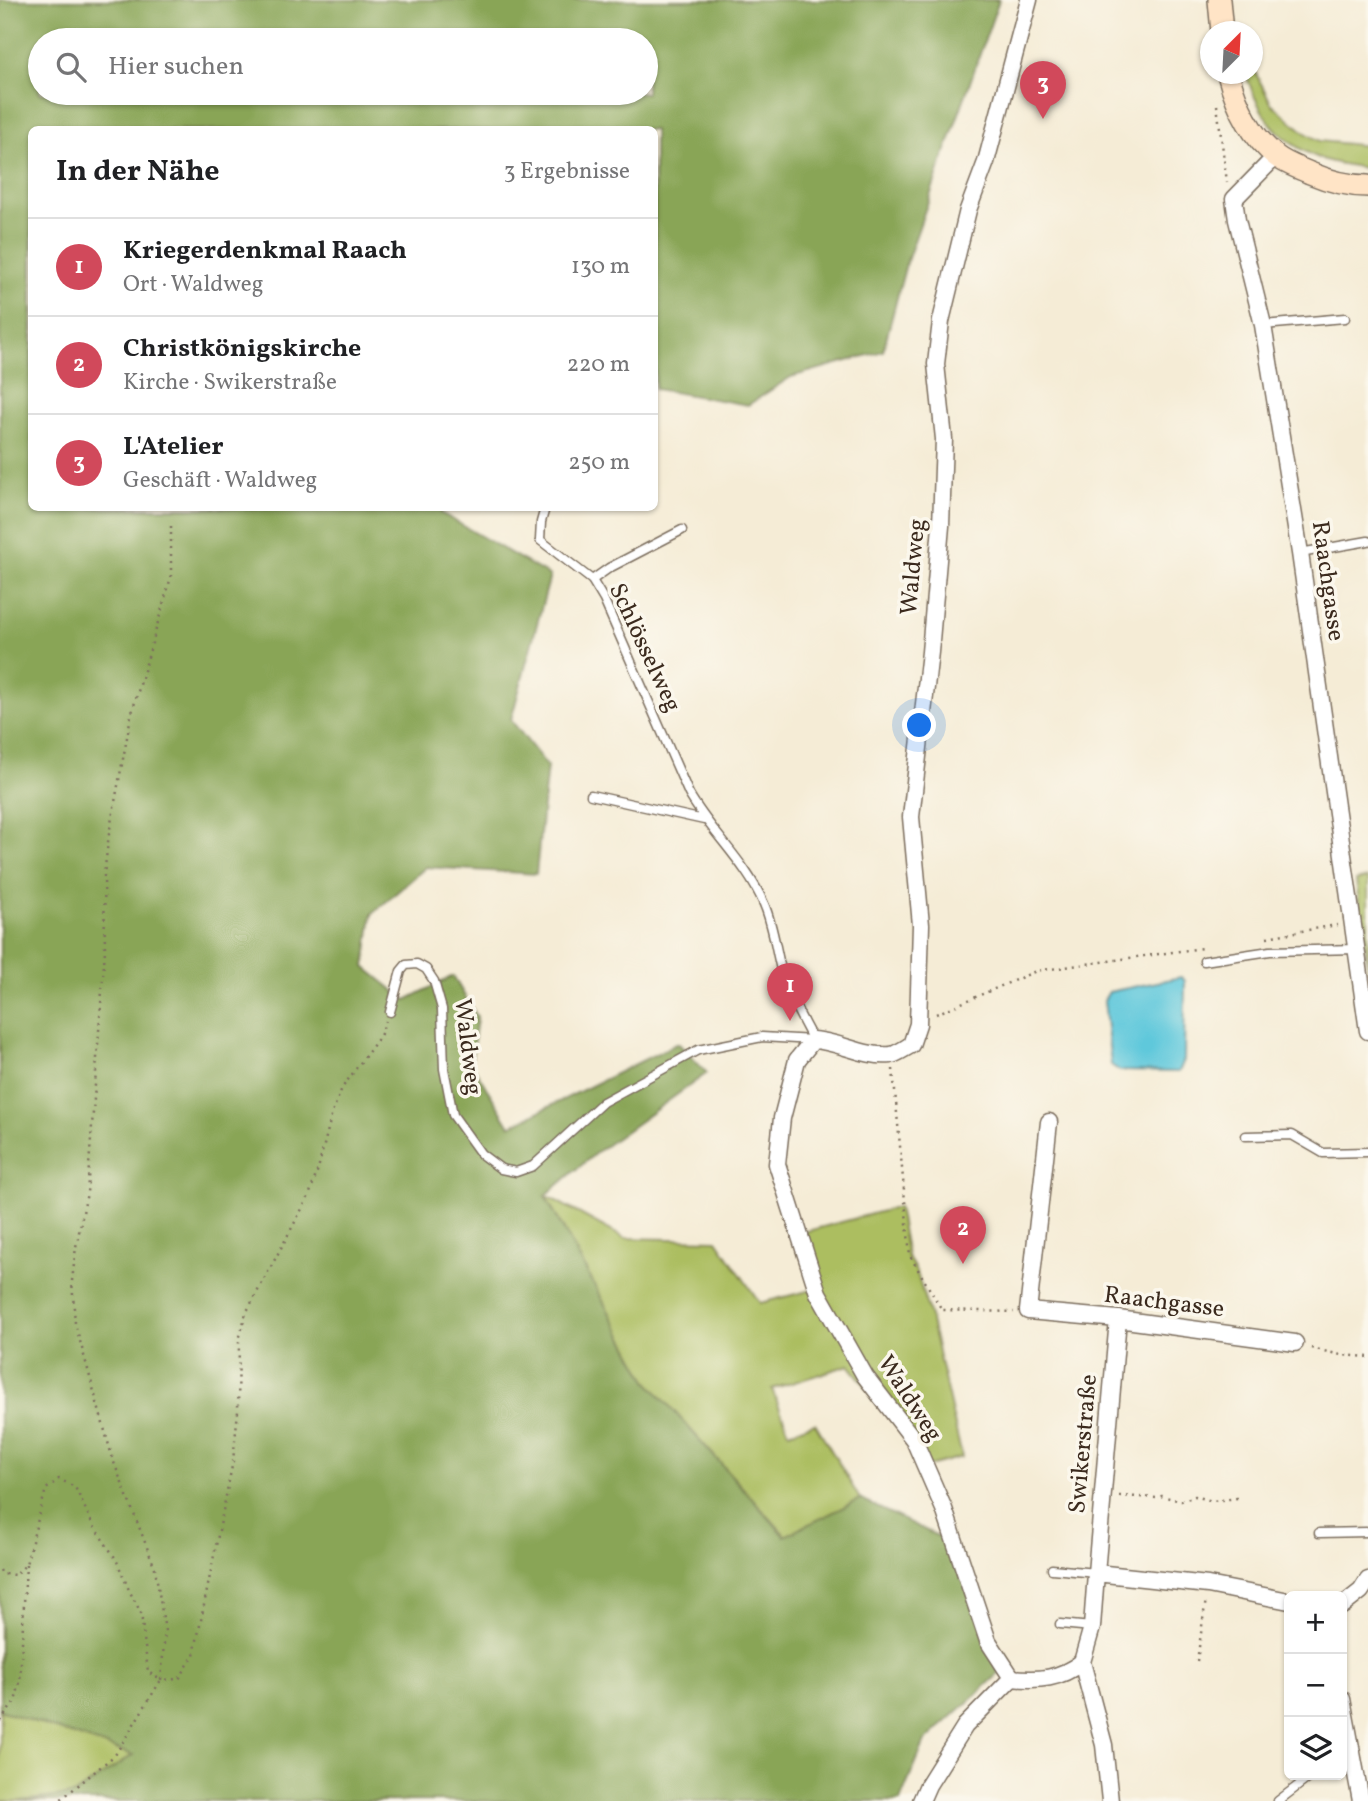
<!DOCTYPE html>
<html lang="de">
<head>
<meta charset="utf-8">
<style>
	body { margin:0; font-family:Vollkorn,serif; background:#f2f2f2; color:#202124 }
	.controls { position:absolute; right:21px; bottom:21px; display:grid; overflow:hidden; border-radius:10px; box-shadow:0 2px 5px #0004 }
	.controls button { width:63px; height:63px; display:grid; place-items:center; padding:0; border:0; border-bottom:2px solid #e0e0e0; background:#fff; color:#202124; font:35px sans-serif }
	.compass { position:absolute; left:1200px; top:21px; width:63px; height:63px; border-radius:50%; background:#fff; box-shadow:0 2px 5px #0004; rotate:24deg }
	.you { position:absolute; left:920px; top:726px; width:24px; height:24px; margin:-18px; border:5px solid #fff; border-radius:50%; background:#1a73e8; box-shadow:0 0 0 10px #1a73e833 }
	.badge { display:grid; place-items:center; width:46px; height:46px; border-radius:50%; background:#d1495b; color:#fff; font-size:23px; font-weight:700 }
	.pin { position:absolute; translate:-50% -58px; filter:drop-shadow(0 2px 4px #0008) }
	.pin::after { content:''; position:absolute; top:37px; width:24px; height:21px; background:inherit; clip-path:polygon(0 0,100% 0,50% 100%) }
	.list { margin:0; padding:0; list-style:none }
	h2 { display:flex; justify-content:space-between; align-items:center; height:91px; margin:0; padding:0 28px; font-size:30px }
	h2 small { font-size:23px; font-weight:400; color:#757577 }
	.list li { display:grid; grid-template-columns:46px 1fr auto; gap:21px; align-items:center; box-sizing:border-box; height:98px; padding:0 28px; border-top:2px solid #e0e0e0 }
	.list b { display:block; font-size:26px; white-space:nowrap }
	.list p { margin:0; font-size:23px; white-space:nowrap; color:#757577 }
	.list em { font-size:23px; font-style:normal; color:#757577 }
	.icon { flex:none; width:38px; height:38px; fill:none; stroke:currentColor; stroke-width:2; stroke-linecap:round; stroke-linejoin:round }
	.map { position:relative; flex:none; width:1368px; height:1801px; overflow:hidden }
	.search { position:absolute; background:#fff; box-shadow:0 2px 5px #0004; left:28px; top:28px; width:630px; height:77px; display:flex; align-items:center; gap:18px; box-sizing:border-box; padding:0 24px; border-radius:38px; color:#757577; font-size:26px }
	.panel { position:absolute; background:#fff; box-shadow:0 2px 5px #0004; left:28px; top:126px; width:630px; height:385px; border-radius:10px }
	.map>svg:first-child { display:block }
</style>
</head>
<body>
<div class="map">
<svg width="1368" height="1801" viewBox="0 0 1368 1801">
	<rect width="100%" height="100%" fill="#fbf7ec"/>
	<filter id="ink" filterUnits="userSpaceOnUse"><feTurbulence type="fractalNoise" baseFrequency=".0143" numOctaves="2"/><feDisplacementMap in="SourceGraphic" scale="14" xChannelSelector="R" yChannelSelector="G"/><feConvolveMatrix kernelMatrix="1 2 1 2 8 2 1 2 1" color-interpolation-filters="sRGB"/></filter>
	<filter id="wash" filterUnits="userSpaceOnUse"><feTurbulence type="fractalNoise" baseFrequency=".00686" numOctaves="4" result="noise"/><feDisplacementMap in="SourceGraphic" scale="28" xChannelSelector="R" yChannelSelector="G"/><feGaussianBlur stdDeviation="1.57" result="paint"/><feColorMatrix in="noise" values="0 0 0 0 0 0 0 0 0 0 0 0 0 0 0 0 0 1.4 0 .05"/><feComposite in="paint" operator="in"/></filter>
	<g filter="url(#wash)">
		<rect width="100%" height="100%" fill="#f5ecd6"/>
		<g fill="#acbe61" stroke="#747440" stroke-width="2">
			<path d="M1253 68 1271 103 1304 132 1320 141 1368 146V169C1352 165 1334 164 1319 158 1278 141 1259 115 1246 74H1252Z"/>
			<path d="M1368 878V970L1356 881Z"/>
			<path d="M545 1195 624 1238 717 1240 760 1303 820 1288 804 1232 898 1207 907 1256 917 1273 930 1317 962 1457 921 1468 907 1438 849 1365 772 1389 789 1432 815 1423 860 1499 786 1536 647 1381Z"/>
			<path d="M0 1710 133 1755 73 1795 21 1801H0Z"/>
		</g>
		<path fill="#89a557" stroke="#62683a" stroke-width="2" fill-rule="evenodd" d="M0 0H999L906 264 883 351 791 377 748 405 655 389 654 130H32V508H443L441 513 550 576 511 720 547 766 536 874 426 867 372 914 365 967 406 1000 453 976 477 1017 471 1063 510 1126 678 1043 707 1073 597 1152 545 1196 647 1381 785 1536 860 1499 944 1539 991 1640 1000 1673 925 1741 900 1801H21L73 1795 133 1755 0 1710ZM40 40H646V93H40Z"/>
		<path fill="#5fc8db" stroke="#4d797c" stroke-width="2" d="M1181 977 1185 981 1184 1060 1179 1072 1120 1071 1111 1065 1104 1000 1109 992Z"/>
	</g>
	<g filter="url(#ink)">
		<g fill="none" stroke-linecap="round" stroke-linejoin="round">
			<g stroke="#7c6e5e" stroke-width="11">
				<g id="service">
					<path d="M1263 325 1345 318"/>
					<path d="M545 508 541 522 540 540 592 580 604 600 689 794C712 834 746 862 764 904 774 927 776 953 783 977 791 999 802 1020 813 1040"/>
					<path d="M1300 553 1368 541"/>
					<path d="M592 580 609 568 682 530"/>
					<path d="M591 795 704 820"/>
					<path d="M1204 961 1270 951 1357 949"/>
					<path d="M390 1012 401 971 406 965 417 964 426 969 434 981 442 1009 444 1069 453 1115 481 1154 501 1169 516 1172 533 1166 603 1102 698 1050 762 1037 813 1040"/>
					<path d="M1246 1136 1292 1135 1323 1153 1368 1152"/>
					<path d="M1319 1533 1368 1532"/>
					<path d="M1052 1569 1096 1573"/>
					<path d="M1060 1624 1092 1627"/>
					<path d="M1278 1801 1312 1775"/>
				</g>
			</g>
			<g stroke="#7c6e5e" stroke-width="19">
				<g id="minor">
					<path d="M1276 156 1234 199 1237 220 1263 325 1300 553 1368 1031"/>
					<path d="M1049 1122 1028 1311 1118 1319 1295 1343"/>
					<path d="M1096 1573 1118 1319"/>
					<path d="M1342 1606 1361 1591 1368 1580"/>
					<path d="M1012 1678 988 1641 944 1509 914 1440 865 1376 818 1293 777 1164 782 1118 797 1060 813 1040C838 1041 866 1058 891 1055 897 1054 905 1048 911 1045L918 1024 921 925 911 817 930 652 941 526 944 439 936 364 941 321 968 210 986 162 1029 0"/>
					<path d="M1012 1678C1039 1681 1060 1679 1082 1662"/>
					<path d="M1342 1699 1361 1801"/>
					<path d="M921 1801 928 1785 965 1726 1012 1678"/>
					<path d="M1110 1801 1104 1745 1082 1662 1092 1627 1096 1573 1208 1585 1289 1601"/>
				</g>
			</g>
			<g stroke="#7c6e5e" stroke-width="24">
				<g id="secondary">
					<path d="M1219 0 1222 32"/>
					<path d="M1228 74C1236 104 1251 136 1276 156 1286 164 1299 168 1310 173 1329 181 1347 186 1368 186"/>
				</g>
			</g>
			<g stroke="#7c6e5e" stroke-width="2.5" stroke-dasharray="2 5" stroke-linecap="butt">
				<path d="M1217 105 1227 182"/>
				<path d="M171 526V577L131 716 109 834 104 875 105 950 87 1193 76 1247 72 1281 75 1323 113 1460 155 1568 165 1631 161 1680 179 1679 194 1655 233 1461 238 1411 239 1340 246 1313 309 1196 318 1169 332 1113 342 1088 380 1036 386 1021"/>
				<path d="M1267 937 1337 925"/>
				<path d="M936 1014 1036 971 1202 948"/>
				<path d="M893 1069 910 1256 942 1310 1014 1312"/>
				<path d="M1311 1348 1341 1355 1368 1357"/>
				<path d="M1119 1496 1157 1498 1162 1496 1181 1501 1195 1496 1212 1501 1238 1498"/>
				<path d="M0 1570 2 1574 16 1575 26 1564 46 1489 59 1479 75 1487 93 1525 116 1559 129 1590 141 1613 148 1672 161 1680 115 1755 59 1801"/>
				<path d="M1197 1661 1206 1599"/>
				<path d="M0 1721 15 1702 20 1682 26 1564"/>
			</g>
			<use href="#service" stroke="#fff" stroke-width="8"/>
			<use href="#minor" stroke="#fff" stroke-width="16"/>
			<use href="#secondary" stroke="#ffe4c6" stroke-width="21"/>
		</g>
	</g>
	<g text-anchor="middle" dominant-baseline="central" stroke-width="7" stroke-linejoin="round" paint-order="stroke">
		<g font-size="24" fill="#3b2a1e" stroke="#fbf7ec">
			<text transform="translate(914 567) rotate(-85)">Waldweg</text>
			<text transform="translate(1327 581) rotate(82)">Raachgasse</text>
			<text transform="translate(644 648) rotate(65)">Schlösselweg</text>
			<text transform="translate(467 1047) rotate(83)">Waldweg</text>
			<text transform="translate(1164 1303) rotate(7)">Raachgasse</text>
			<text transform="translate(909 1399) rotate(57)">Waldweg</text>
			<text transform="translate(1084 1444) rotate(-85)">Swikerstraße</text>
		</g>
	</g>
</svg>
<div class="controls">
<button>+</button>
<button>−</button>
<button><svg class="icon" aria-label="layers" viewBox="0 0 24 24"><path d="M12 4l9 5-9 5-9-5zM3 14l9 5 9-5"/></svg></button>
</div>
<svg class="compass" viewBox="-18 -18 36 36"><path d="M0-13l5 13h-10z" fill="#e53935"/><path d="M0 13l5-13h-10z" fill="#757577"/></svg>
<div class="you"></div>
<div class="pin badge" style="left:790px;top:1021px">1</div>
<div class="pin badge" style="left:963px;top:1264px">2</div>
<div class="pin badge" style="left:1043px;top:119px">3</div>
<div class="search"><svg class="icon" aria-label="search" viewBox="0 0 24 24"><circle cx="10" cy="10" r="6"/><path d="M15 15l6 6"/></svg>Hier suchen</div>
<section class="panel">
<h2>In der Nähe<small>3 Ergebnisse</small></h2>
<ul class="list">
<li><span class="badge">1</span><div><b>Kriegerdenkmal Raach</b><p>Ort · Waldweg</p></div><em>130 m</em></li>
<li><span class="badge">2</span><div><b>Christkönigskirche</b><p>Kirche · Swikerstraße</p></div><em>220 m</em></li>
<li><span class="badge">3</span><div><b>L'Atelier</b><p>Geschäft · Waldweg</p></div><em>250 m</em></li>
</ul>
</section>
</div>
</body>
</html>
